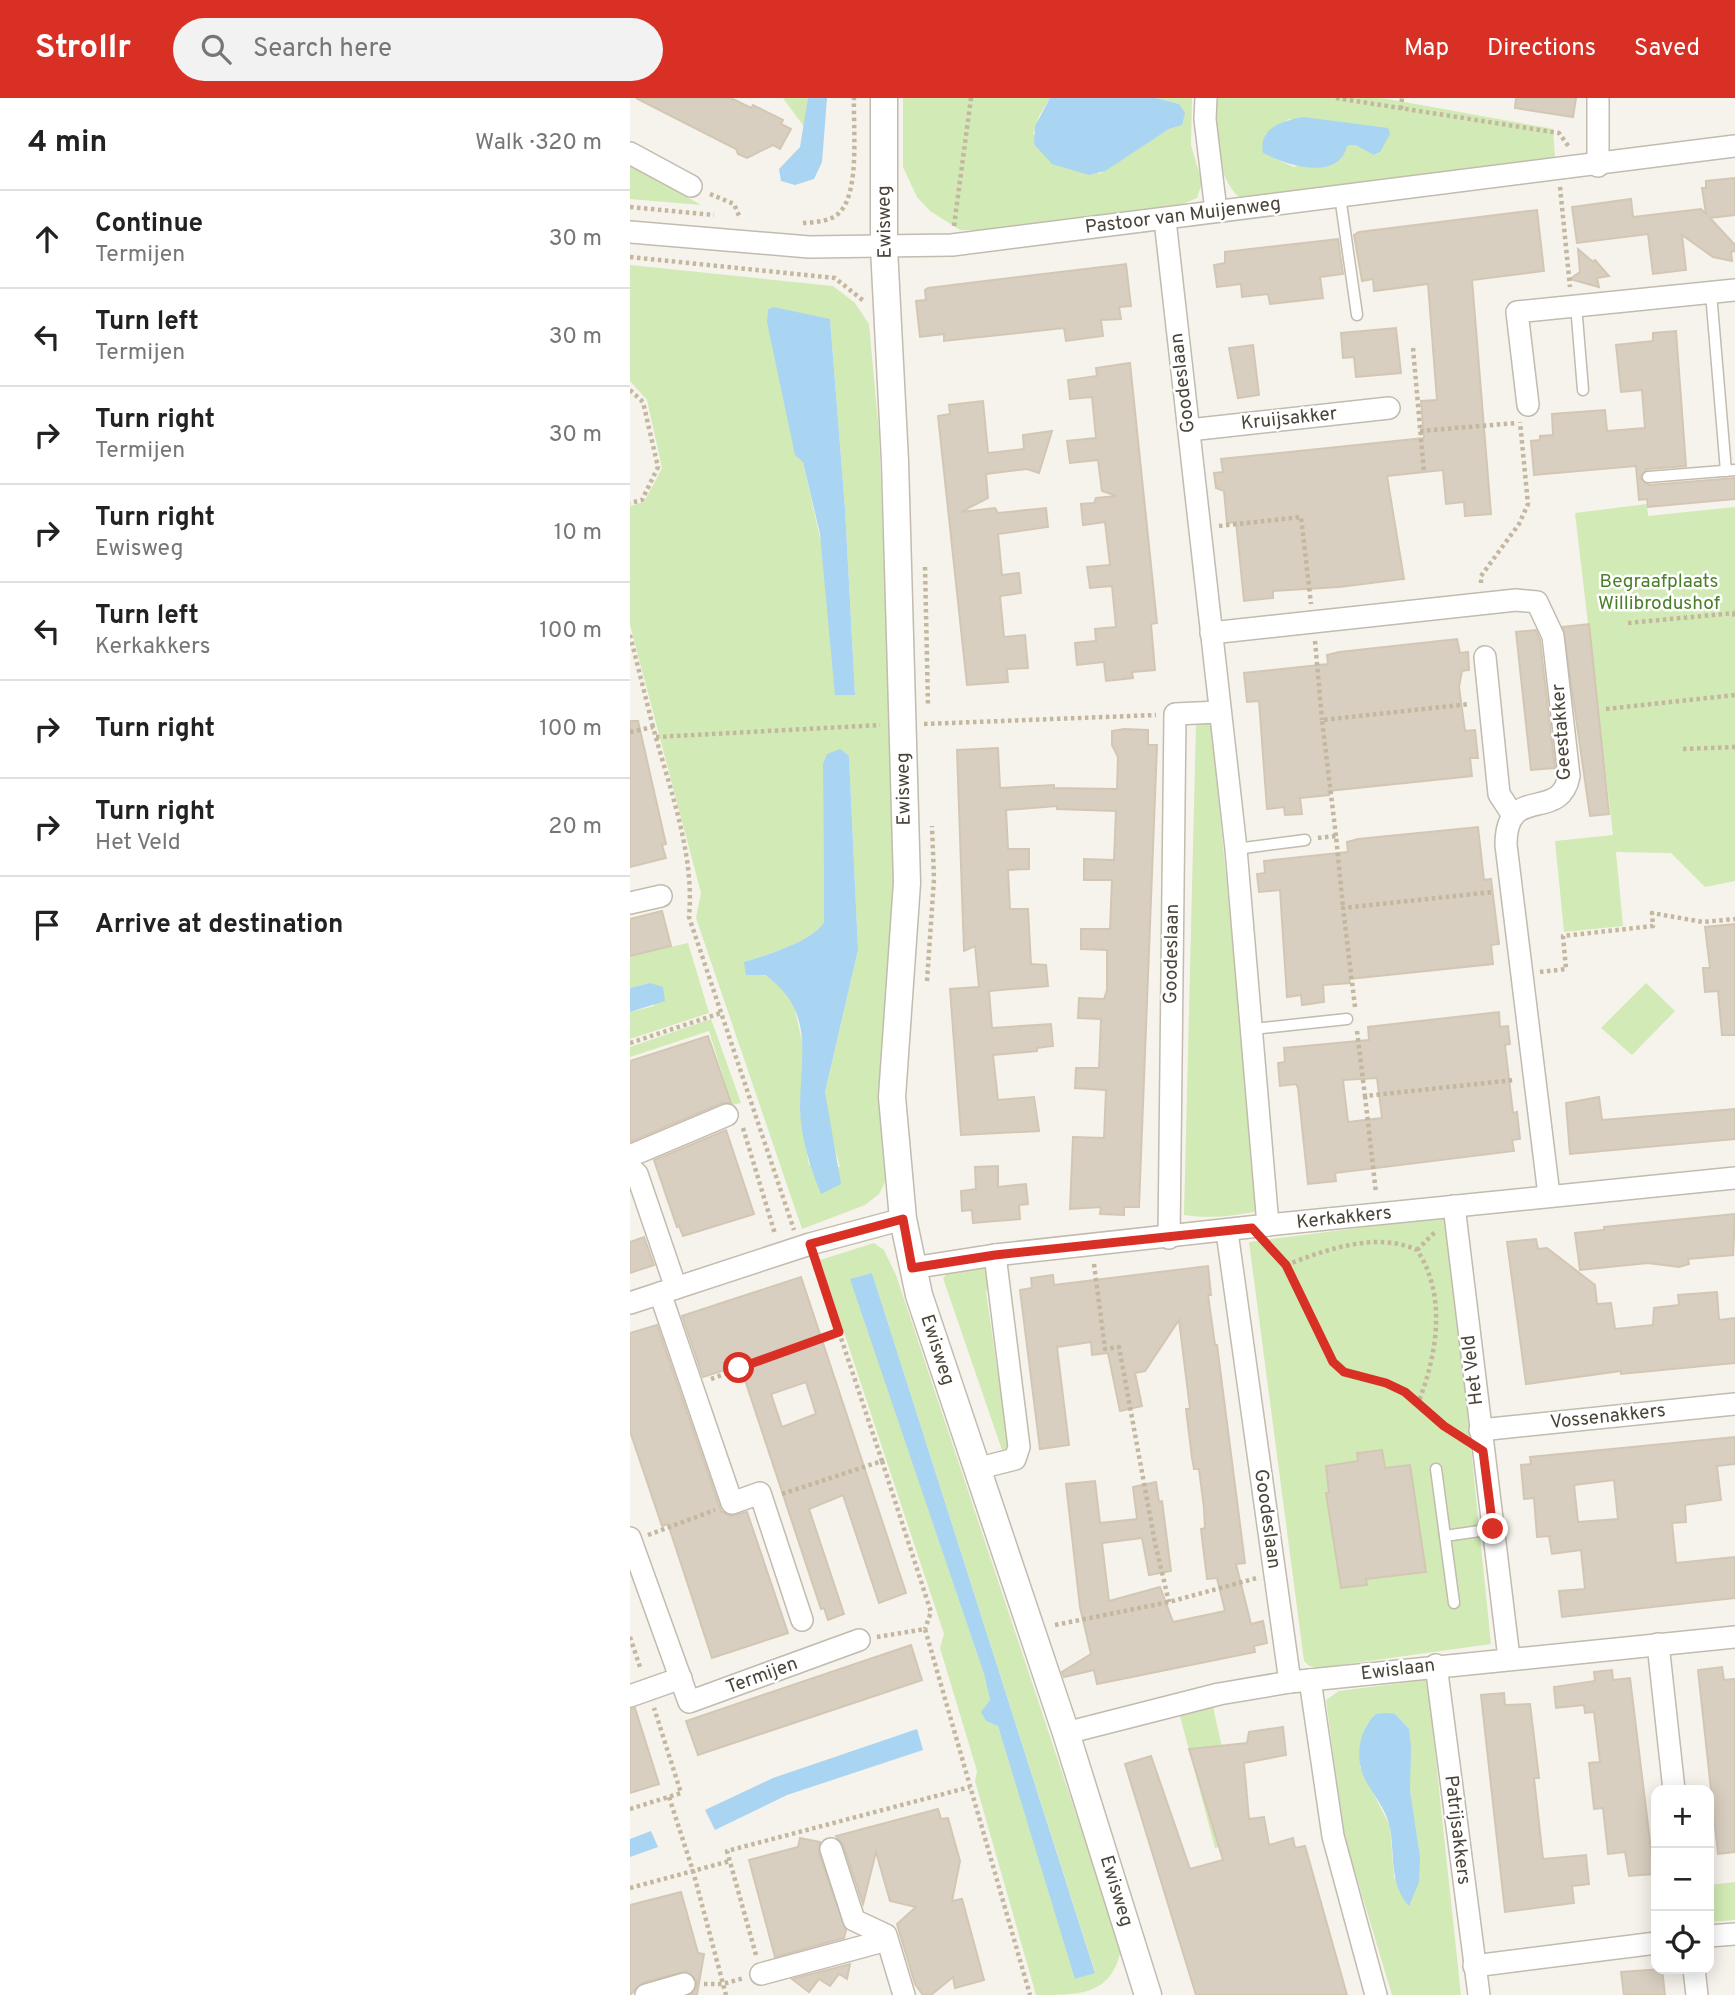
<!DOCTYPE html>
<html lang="en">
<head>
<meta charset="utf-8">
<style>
	body { margin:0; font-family:Overpass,sans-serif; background:#f2f2f2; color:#222 }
	.controls { position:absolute; right:21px; bottom:21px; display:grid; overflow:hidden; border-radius:14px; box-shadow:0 4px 18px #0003 }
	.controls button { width:63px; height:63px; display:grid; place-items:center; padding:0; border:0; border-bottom:2px solid #e0e0e0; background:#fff; color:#222; font:35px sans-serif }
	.stop { position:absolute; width:21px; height:21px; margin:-16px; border:5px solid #d93025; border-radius:50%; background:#fff }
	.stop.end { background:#d93025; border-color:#fff; box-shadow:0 2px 7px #0008 }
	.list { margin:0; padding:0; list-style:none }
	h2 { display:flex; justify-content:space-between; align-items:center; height:91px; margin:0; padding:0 28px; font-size:30px }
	h2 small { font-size:23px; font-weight:400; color:#767676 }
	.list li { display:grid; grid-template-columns:46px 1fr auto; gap:21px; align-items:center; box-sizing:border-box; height:98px; padding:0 28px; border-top:2px solid #e0e0e0 }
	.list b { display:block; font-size:26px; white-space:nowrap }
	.list p { margin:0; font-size:23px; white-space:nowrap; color:#767676 }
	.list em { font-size:23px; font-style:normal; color:#767676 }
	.icon { flex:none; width:38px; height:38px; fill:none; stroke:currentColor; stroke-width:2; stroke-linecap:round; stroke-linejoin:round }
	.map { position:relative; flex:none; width:1105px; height:1897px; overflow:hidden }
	header { display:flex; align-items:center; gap:42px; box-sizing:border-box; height:98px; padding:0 35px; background:#d93025; color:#fff }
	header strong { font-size:33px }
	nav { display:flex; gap:38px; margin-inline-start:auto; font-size:24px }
	.search { width:490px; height:63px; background:#f2f2f2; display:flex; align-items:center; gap:18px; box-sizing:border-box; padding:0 24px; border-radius:38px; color:#767676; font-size:26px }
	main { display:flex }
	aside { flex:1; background:#fff }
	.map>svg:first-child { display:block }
</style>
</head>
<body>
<header>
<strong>Strollr</strong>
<div class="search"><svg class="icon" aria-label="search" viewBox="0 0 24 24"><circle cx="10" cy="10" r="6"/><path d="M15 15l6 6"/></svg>Search here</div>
<nav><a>Map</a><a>Directions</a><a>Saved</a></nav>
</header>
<main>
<aside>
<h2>4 min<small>Walk · 320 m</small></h2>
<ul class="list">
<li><svg class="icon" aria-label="ahead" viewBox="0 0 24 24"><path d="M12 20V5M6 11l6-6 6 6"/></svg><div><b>Continue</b><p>Termijen</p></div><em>30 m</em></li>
<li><svg class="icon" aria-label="left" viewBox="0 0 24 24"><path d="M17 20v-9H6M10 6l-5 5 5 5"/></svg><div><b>Turn left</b><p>Termijen</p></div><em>30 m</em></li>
<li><svg class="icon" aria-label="right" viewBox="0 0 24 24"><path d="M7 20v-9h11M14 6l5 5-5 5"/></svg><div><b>Turn right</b><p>Termijen</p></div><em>30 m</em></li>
<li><svg class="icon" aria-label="right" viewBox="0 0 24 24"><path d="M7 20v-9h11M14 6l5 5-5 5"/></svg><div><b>Turn right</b><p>Ewisweg</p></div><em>10 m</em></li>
<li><svg class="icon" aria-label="left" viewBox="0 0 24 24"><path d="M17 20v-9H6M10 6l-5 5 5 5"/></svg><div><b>Turn left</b><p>Kerkakkers</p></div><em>100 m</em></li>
<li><svg class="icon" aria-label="right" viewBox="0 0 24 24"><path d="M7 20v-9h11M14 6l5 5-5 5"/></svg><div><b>Turn right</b></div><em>100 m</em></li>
<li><svg class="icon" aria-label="right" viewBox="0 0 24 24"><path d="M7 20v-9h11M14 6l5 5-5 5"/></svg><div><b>Turn right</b><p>Het Veld</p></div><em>20 m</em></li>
<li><svg class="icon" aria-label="arrive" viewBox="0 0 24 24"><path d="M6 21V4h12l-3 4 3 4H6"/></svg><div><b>Arrive at destination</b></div></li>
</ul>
</aside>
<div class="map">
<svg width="1105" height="1897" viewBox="0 0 1105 1897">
	<rect width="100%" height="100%" fill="#f6f3ec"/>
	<g fill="#d2eab5" fill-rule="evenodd">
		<path d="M153 0H178L175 30Z"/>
		<path d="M273 0H420L409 18 403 36 469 76 539 31 552 27 549 6 526 0H562L561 47 572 85 567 100 548 108 361 132H330L300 113 287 99 273 69Z"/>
		<path d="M584 0H752L923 31 925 60 610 100C584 77 586 32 584 0ZM659 21 750 54 745 57 725 47 717 48 664 69 633 55 635 36Z"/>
		<path d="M0 66 71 107 0 101Z"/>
		<path d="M0 167 203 188 225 205 239 226 249 335 267 798 252 952V1042L256 1082 249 1096 235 1107 172 1131 66 820 71 795 0 527V408L14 404 32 370 17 302 0 283ZM200 221 215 411 225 596 173 364ZM219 658 228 852 195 994 198 1025 210 1069 179 1067 170 1013 174 953 163 902 148 886 114 864C135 858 183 843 194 824L193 666Z"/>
		<path d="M1017 406 1018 418 1105 409V783L1075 789 1041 755 986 754 993 828 934 834 925 743 983 737 945 415Z"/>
		<path d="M581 625 629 1113C603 1118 580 1121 554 1117L566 626Z"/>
		<path d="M58 845 79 915 0 941V914L24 908 20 885 0 890V858Z"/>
		<path d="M1016 885 1045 913 1002 957 971 930Z"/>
		<path d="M81 921 111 1005 102 1007 79 933 0 959V949Z"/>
		<path d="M814 1119 818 1124 861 1546 689 1570 679 1568 674 1563 619 1144Z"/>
		<path d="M244 1145 254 1152 266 1177 491 1851C482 1897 451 1897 406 1897L345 1683 347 1673 310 1550 314 1536 190 1162ZM242 1175 465 1874 446 1881 368 1628 356 1623 352 1614 360 1602 354 1576 221 1181Z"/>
		<path d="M354 1168 360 1172 362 1181 356 1194 376 1332 382 1337 379 1350 372 1352 313 1180 320 1173Z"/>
		<path d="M796 1582 800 1607 831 1897H762L714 1737 696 1602 709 1593ZM746 1616H765L779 1631 780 1692 790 1758 764 1781 760 1728 730 1669 736 1628Z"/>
		<path d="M583 1609 613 1744 585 1750 550 1618Z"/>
		<path d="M1105 1784V1822L1079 1824V1787Z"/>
	</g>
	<g fill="#a9d4f2">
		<path d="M178 0H197L192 64 184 81 165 87 151 83 149 71 170 49Z"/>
		<path d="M420 0H526L549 6 555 15 552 27 539 31 475 73 459 77 422 66 404 46 405 28Z"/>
		<path d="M673 19 758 30 760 36 750 54 744 57 725 47 717 48C708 85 654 66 633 55 628 30 652 23 673 19Z"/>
		<path d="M143 209 200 221 215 411 225 597H205L190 436 173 364 165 357 137 224 138 212Z"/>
		<path d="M210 651 219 658 228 852 195 994 211 1086 191 1096C180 1069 171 1040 170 1011 170 958 186 913 135 877H116L114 864C135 858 183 843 194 824L193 666 197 656Z"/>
		<path d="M20 885 33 889 35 903 0 914V890Z"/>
		<path d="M242 1175 465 1875 445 1881 368 1628 356 1623 351 1614 360 1602 354 1576 220 1181Z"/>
		<path d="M757 1615 765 1616 779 1631 781 1649 780 1692 790 1758 789 1784 779 1808C759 1786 765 1757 760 1730 756 1706 733 1688 730 1666 727 1647 733 1628 746 1616Z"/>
		<path d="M287 1631 293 1652 157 1697 85 1732 75 1712 143 1680Z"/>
		<path d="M21 1733 28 1749 0 1759V1741Z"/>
	</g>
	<g fill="#d8cfc1" stroke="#d3c7b4" stroke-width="2" fill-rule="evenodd">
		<path d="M6 0H101L121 10 123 7 153 22 151 26 161 31 150 51 143 47 117 60 108 56 106 51Z"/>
		<path d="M886 0H946L943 19 885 10Z"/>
		<path d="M1105 80V117L1080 120 1105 147V153L1101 154 1102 163 1083 159 1052 137 1056 172 1023 176 1018 136 947 145 942 109 1001 101 1003 119 1071 111 1076 116 1072 90H1076V83Z"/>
		<path d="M907 112 914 173 842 182 861 416 835 418 834 404 816 406 813 372 757 378 774 481 709 489 643 493V500L614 503 606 424 597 425 594 393 586 390 584 375 593 374 591 361 794 340 791 303 807 302 798 186 744 193 743 181 732 183 724 137 729 134Z"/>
		<path d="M708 141 713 176 690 179 693 200 640 206 638 196 612 199 611 186 587 189 584 167 595 165V154Z"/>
		<path d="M948 151 963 164 965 162 979 178 967 180 969 189 940 181 950 174Z"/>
		<path d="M496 166 501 208 489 209 491 221 471 222 473 238 436 243 434 230 314 243V236L290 239 286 203 296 202 295 192 298 190Z"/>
		<path d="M766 230 771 275 726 279 724 259 713 260 711 235Z"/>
		<path d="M1046 233 1056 368 1017 371 1010 380 1019 387 1105 380V401L1018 409 1017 401 1009 402 1006 368 904 377 901 343 910 342V338L923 337 922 316 975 312 977 333 1015 330 1012 292 991 294 986 247 1023 243V235Z"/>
		<path d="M623 247 629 297 608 300 599 250Z"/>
		<path d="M500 265 527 525 521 526 525 572 502 574 503 580 476 583 474 564 447 567 445 545 466 543 465 531 486 529 482 488 460 490 457 469 480 467 475 424 453 427 451 406 464 405 466 400 487 398 472 393 468 362 440 365 437 343 466 340 462 299 440 301 438 282 467 278 466 270Z"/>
		<path d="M353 303 358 355 394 351 393 337 422 333 409 375 397 371 356 376 358 400 331 414 365 410 368 415 416 410 418 429 368 436 372 477 389 475 391 495 370 498 374 539 395 537 398 570 377 571 378 584 337 587 308 318 320 316 319 307Z"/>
		<path d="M959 526 979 716 960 718 933 529Z"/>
		<path d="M906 532 910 542 925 670 901 672 886 534Z"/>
		<path d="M827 541 830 555 838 554 839 572 832 573 829 589 835 633 845 632 848 660H840L842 678 698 693 699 697 670 700 672 716 655 717 654 709 637 711 629 603 617 604 614 575 698 566 697 557 709 554Z"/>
		<path d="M0 623H8L36 746 32 747 36 760 0 769Z"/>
		<path d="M494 631 518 632V647H527L509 1109H494V1117L470 1116 471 1109 440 1111 443 1039 474 1040 476 992 445 990 446 970H469L471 921 448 920 449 900 474 901 477 892V852L451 851V831H480L482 782H454V761L484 762 486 713 427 711V708L376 712 378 751H399V771L378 772 380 811H398L401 866 416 867 418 888 359 893 362 930 421 926 423 948 407 950V953L363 957 368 1002 404 999 409 1033 331 1037 320 891 349 889 345 848 334 853 327 652 368 650 370 690 424 687V690L487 691 488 659 482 647V633Z"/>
		<path d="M848 729 854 782 861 781 869 846 861 847 863 866 719 881 720 885 693 887 694 904 672 907 671 897 657 899 650 792 629 794 627 776 635 775 634 763 718 754 717 744 728 741Z"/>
		<path d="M32 813 41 848 0 858V821Z"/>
		<path d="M1105 826V937H1092L1088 893 1075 894 1073 870H1080L1075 829Z"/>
		<path d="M869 914 870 929 878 928 880 946 875 947 883 1015 887 1014 890 1041 882 1042 884 1053 705 1075 706 1083 678 1086 668 990 666 986 650 988 648 965 655 964 654 950 739 942 738 929ZM747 980 752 1020 718 1024 713 982Z"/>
		<path d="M78 938 101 1005H92L0 1044V963Z"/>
		<path d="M969 999 972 1022 1105 1011V1041L940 1056 936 1005Z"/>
		<path d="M96 1032 124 1116 53 1138 49 1128 47 1129 24 1062Z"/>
		<path d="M368 1068V1089L396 1086 398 1106 389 1107 390 1121 343 1125 342 1112 332 1113 331 1093 346 1091 345 1069Z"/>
		<path d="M1105 1116 1103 1157 1058 1161 1059 1166 1049 1169 1018 1165 950 1172 945 1135 974 1132V1129Z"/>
		<path d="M14 1139 24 1167 0 1175V1144Z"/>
		<path d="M906 1141 908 1151 917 1150 965 1187 967 1206 981 1205 985 1231 1023 1227 1024 1210 1049 1207 1048 1197 1087 1194 1089 1222 1105 1220V1265L991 1276V1273L896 1286 877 1144Z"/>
		<path d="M578 1168 581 1197H578L585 1247H587L615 1465 606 1466 621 1526 633 1523 637 1545 624 1548 625 1554 467 1586 464 1572 434 1579 432 1574 461 1556 450 1509 436 1386 465 1383 470 1425 507 1421 503 1389 526 1384 529 1404 532 1403 541 1473 519 1477 512 1440 472 1445 479 1503 530 1489 543 1524 595 1513 587 1480 577 1481 571 1431 575 1430 574 1410 569 1371H564L562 1360 556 1311H560L549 1222 515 1273 505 1275 512 1308 490 1313 478 1255 462 1257 461 1244 427 1249 439 1347 410 1351 390 1192 402 1190 401 1180 423 1177 424 1187Z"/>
		<path d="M171 1179 276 1495 249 1505 213 1397 179 1411 214 1516 198 1522 194 1510 191 1511 110 1267 73 1279 52 1218ZM176 1284 186 1316 152 1329 141 1296Z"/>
		<path d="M27 1227 91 1413 100 1418 117 1414 158 1535 82 1560 38 1426 32 1428 0 1333V1235Z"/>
		<path d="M1105 1339V1366L1087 1368 1091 1402 1055 1407 1056 1424 1042 1425 1046 1465 1105 1459V1500L932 1519 929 1493 955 1491 951 1452 922 1456 919 1438 907 1439 904 1400 894 1401 891 1367 901 1366 900 1359ZM984 1382 988 1421 948 1424 944 1387Z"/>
		<path d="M752 1352 755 1370 780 1367 796 1474 736 1481 737 1487 711 1490 696 1395H699L696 1368 728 1363 727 1355Z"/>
		<path d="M281 1547 292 1582 68 1657 56 1623Z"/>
		<path d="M1092 1569 1094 1582 1105 1581V1754L1088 1756 1068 1572Z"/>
		<path d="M982 1572 983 1582 1000 1580 1024 1776 999 1778 995 1754 978 1756 973 1710 964 1711 959 1665 970 1664 964 1614 955 1615 954 1607 926 1610 924 1589 965 1583 964 1574Z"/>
		<path d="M874 1595 875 1607 900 1606 909 1680H904L913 1761 956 1757 959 1786 942 1788 944 1805 875 1814 851 1597Z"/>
		<path d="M5 1610 29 1686 0 1695V1611Z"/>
		<path d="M653 1629 656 1657 614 1665 619 1721 634 1719 639 1747 663 1740 665 1750 675 1748 717 1897H566L495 1666 521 1658 560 1771 593 1762 559 1651 617 1645 619 1634Z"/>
		<path d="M308 1711 311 1721 318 1720 330 1763 322 1803 332 1801 354 1882 325 1890 323 1879 301 1897H293L285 1886 267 1826 286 1809 260 1803 246 1754 233 1806 213 1747 206 1738Z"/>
		<path d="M170 1740 190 1744 189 1755 216 1832 214 1840 145 1859 119 1762 168 1749Z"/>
		<path d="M51 1794 68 1855 74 1856 67 1897H60L66 1890 67 1883 56 1873 12 1885 0 1897V1807Z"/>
		<path d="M220 1866 217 1881 209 1876 200 1888 189 1881 179 1894 162 1881Z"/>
		<path d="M1032 1871 1035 1897H994L991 1874Z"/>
	</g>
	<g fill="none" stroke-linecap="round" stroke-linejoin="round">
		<g stroke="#c2bbae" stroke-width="13">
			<g id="service">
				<path d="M710 98 727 217"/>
				<path d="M1081 195 1096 373"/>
				<path d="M946 207 953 292"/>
				<path d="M1018 379 1105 372"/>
				<path d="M606 751 675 742"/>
				<path d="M623 931 717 921"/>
				<path d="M806 1371 815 1438"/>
				<path d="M824 1505 815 1438 863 1431"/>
			</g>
		</g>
		<g stroke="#c2bbae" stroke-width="24">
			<g id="minor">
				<path d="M576 0 575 21 586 113"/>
				<path d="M0 55 61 88"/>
				<path d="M968 68V0"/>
				<path d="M535 122 606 751 638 1127"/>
				<path d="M0 134 179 149 322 147 1105 48"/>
				<path d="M898 307 887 214 1105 192"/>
				<path d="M559 332 759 310"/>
				<path d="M581 535 886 502 907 504 923 538 939 678C930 726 876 684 876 747L919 1097"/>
				<path d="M855 559 869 696 882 716"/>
				<path d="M0 805 31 798"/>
				<path d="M0 1058 97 1017"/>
				<path d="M0 1070 7 1076 46 1190"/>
				<path d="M824 1108 879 1560"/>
				<path d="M597 1134 660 1584"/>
				<path d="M539 1140 545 616 589 614"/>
				<path d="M282 1170 365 1157 638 1127 1105 1080"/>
				<path d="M30 1195 102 1405 130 1395 172 1522"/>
				<path d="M0 1205 180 1146 273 1121"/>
				<path d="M850 1332 1105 1306"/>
				<path d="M346 1371 385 1361 389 1349 365 1157"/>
				<path d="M0 1440 59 1604 229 1542"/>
				<path d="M1028 1546 1044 1692"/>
				<path d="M806 1567 849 1897"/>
				<path d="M680 1582 703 1738 746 1897"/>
				<path d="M0 1598 51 1580"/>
				<path d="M436 1635 589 1596 660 1584 1105 1539"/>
				<path d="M201 1751 224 1822 256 1837 274 1897"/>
				<path d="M1079 1838 1105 1836"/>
				<path d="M844 1868 1026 1845"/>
				<path d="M1064 1871 1067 1897"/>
				<path d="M131 1876 257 1842"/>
				<path d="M16 1897 54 1886"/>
			</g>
		</g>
		<g stroke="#c2bbae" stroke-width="29">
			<path id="tertiary" d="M254 0V150L265 363 277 785 262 999 273 1121 289 1197 436 1635 518 1897"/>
		</g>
		<g stroke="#c4b79f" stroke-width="4.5" stroke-dasharray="3.5 3.5" stroke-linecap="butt">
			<path d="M706 0 929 35 939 49"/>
			<path d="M771 11 772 0"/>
			<path d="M930 89 940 189"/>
			<path d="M80 96 104 106 110 120"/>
			<path d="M0 109 84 117"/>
			<path d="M173 125C185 124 201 124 210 114 230 93 223 29 224 0"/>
			<path d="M324 128 341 0"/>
			<path d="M0 159 205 180 235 204"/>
			<path d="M783 250 794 375"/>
			<path d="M0 292 13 304 28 369 12 402 0 405"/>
			<path d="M790 333 886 325"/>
			<path d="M589 428 671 419 681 506"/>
			<path d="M295 469 298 607"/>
			<path d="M851 485V478L889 426 898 406 890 324"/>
			<path d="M1104 515 1105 522"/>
			<path d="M998 525 1105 515"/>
			<path d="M0 537 23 629"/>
			<path d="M685 543 692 622"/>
			<path d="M976 611 1105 597"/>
			<path d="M294 626 526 617"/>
			<path d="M0 634 23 629C39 689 65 756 59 819L164 1132"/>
			<path d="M26 639 250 627"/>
			<path d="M1053 651 1105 649"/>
			<path d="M706 738 692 622 840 606"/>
			<path d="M688 740 706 738 713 810"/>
			<path d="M910 874 936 871 933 838 1023 828 1022 815 1073 824 1105 821"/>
			<path d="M297 883 304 781 302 728"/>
			<path d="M725 909 713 810 863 794"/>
			<path d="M727 933 735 998 884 982"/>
			<path d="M0 945 91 915"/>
			<path d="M735 998 746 1095"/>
			<path d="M113 1030 145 1136"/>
			<path d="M639 1148 656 1167 703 1264C723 1283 753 1281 777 1295 797 1308 812 1326 832 1339"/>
			<path d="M787 1152 806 1133"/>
			<path d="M464 1166 475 1251 489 1249 525 1445 539 1504"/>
			<path d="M656 1167C695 1152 747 1133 787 1152 817 1197 807 1256 789 1303"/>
			<path d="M81 1281 209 1234 186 1163"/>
			<path d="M252 1363 301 1514 295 1531"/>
			<path d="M152 1396 252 1363 209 1234"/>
			<path d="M18 1437 85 1412"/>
			<path d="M425 1527 539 1504 627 1480"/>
			<path d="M0 1539 11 1572"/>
			<path d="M247 1539 295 1531 400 1897"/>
			<path d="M39 1699 63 1773 96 1897"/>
			<path d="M0 1711 51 1695 24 1610"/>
			<path d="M0 1790 100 1763"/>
			<path d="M126 1857 97 1753 340 1689"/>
			<path d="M74 1886H93L114 1880"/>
		</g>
		<use href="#service" stroke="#fff" stroke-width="10"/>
		<use href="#minor" stroke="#fff" stroke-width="21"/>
		<use href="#tertiary" stroke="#fff" stroke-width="26"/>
	</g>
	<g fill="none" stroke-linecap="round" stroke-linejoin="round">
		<path stroke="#d93025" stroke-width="9" d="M109 1270 209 1234 180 1146 273 1121 282 1170 365 1157 622 1130 656 1167 703 1264 714 1274 756 1285 775 1294 814 1328 853 1353 863 1431"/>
	</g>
	<g text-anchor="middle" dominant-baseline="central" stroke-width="5" stroke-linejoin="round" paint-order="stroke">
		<g font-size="19" fill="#4b4439" stroke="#fff">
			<text transform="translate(553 118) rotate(-7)">Pastoor van Muijenweg</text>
			<text transform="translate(255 124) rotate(-91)">Ewisweg</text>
			<text transform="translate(553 285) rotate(-97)">Goodeslaan</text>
			<text transform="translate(659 321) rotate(-6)">Kruijsakker</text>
			<text transform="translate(932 634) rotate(-94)">Geestakker</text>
			<text transform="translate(274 691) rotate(-91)">Ewisweg</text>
			<text transform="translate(542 856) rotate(-89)">Goodeslaan</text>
			<text transform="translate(714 1120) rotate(-6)">Kerkakkers</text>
			<text transform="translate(307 1252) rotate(72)">Ewisweg</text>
			<text transform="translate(843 1272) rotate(-97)">Het Veld</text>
			<text transform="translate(978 1319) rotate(-6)">Vossenakkers</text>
			<text transform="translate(637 1421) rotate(82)">Goodeslaan</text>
			<text transform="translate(768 1572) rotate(-7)">Ewislaan</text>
			<text transform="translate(132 1578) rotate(-20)">Termijen</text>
			<text transform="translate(827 1732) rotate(83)">Patrijsakkers</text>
			<text transform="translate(486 1793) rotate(73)">Ewisweg</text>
		</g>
		<g font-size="19" fill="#4a7f2a" stroke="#fff">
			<text x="1029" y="484">Begraafplaats<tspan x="1029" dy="22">Willibrodushof</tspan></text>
		</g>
	</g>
</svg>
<div class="controls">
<button>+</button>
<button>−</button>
<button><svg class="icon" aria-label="locate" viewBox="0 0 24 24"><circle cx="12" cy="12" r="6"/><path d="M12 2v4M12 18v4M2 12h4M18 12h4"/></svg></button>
</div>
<div class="stop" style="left:109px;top:1270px"></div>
<div class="stop end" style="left:863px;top:1431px"></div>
</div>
</main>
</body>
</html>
